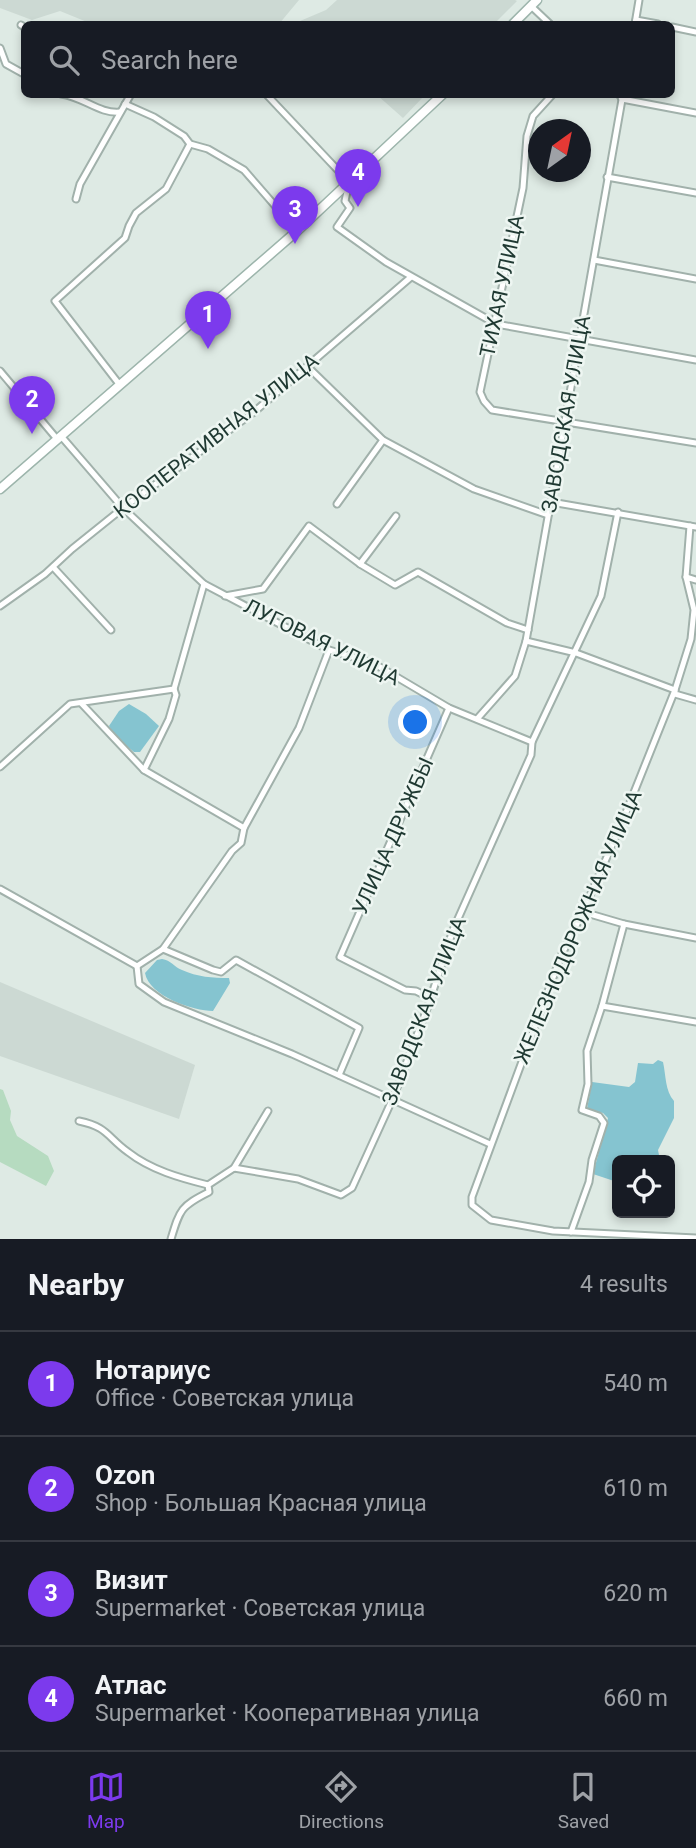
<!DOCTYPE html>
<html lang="en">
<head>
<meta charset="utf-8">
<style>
	body { margin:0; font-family:Roboto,sans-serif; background:#242831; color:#f1f3f6 }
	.controls { position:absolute; right:21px; bottom:21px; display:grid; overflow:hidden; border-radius:10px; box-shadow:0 4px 10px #0003 }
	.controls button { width:63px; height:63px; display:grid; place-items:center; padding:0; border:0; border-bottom:2px solid #363941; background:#171b24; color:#f1f3f6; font:35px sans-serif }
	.compass { position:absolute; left:528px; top:119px; width:63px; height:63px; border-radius:50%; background:#171b24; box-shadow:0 4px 10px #0003; rotate:33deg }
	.you { position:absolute; left:416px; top:723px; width:24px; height:24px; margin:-18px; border:5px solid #fff; border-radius:50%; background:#1a73e8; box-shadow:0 0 0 10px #1a73e833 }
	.badge { display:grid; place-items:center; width:46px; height:46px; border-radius:50%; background:#7c3aed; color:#fff; font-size:23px; font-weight:700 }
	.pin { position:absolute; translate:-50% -58px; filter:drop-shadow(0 2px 4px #0008) }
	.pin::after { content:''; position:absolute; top:37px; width:24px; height:21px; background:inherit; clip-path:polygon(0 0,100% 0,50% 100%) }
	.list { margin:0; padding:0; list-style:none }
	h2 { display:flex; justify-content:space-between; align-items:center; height:91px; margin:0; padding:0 28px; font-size:30px }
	h2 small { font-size:23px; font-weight:400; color:#9ea1a6 }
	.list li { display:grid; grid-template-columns:46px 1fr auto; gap:21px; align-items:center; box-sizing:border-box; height:105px; padding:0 28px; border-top:2px solid #363941 }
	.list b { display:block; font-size:26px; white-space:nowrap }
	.list p { margin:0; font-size:23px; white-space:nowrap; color:#9ea1a6 }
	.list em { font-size:23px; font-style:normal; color:#9ea1a6 }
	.icon { flex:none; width:38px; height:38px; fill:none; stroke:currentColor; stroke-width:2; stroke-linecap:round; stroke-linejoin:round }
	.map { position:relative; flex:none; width:696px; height:1239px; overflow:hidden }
	.search { position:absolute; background:#171b24; box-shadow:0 4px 10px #0003; left:21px; right:21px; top:21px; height:77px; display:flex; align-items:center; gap:18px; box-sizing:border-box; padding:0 24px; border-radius:10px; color:#9ea1a6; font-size:26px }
	.sheet { height:511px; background:#171b24 }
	nav { display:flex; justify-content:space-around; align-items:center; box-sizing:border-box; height:98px; border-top:2px solid #363941; background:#171b24; font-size:19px; color:#9ea1a6 }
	nav a { display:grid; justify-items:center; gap:4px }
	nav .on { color:#7c3aed }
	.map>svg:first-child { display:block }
</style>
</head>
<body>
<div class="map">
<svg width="696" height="1239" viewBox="0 0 696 1239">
	<rect width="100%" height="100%" fill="#deeae4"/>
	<g fill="#ccd9d3">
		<path d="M0 0H299L279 24H92L60 11 32 20 0 8Z"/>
		<path d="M337 0H515L517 1 494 24H297L300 21 326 10Z"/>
		<path d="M377 95H425L403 118Z"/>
		<path d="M0 982 195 1065 179 1119 0 1056Z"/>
	</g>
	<path fill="#b6dbc0" d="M0 1089 3 1090 11 1111 10 1120 17 1136 48 1156 54 1171 46 1186 0 1162Z"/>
	<g fill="#85c4d0">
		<path d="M129 704 146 714 159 726 140 752H134L116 737 109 726 119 711Z"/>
		<path d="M162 959C171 960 174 967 182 970 197 977 213 978 229 978L230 983 213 1011C193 1011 149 996 145 973L157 960Z"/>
		<path d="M658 1060 663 1062C666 1075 665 1091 674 1101V1118L658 1150 660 1160H617V1182L593 1174 608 1118 603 1113 587 1109 592 1082 629 1087 635 1082 638 1063 653 1064Z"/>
	</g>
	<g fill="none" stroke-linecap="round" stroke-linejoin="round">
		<g stroke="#a1b1ab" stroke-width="9">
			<g id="street">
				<path d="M531 6 550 24"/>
				<path d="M636 20 658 24"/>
				<path d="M635 24 639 0"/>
				<path d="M21 25 24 27"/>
				<path d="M672 27 696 32"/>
				<path d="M0 48 6 64 24 74"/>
				<path d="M61 94C84 97 99 114 120 112"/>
				<path d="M266 94 349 182 345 201 350 208 337 227 386 262 496 324 696 360"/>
				<path d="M553 94 533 116 527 136 523 188 480 392 484 401 492 410 696 443"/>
				<path d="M619 94 622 99 696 113"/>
				<path d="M125 104 154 117 184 136 190 144 208 149 244 170 297 231"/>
				<path d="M607 177 696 193"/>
				<path d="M76 199 80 184 131 94"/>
				<path d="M594 260 696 279"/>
				<path d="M308 367 383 440 474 489 548 515"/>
				<path d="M0 371 57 439"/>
				<path d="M119 384 55 301 125 238 129 226 136 213 166 189 190 144"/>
				<path d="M61 436 123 508 204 584 329 650 373 663 449 708 532 742"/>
				<path d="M551 502 696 527"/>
				<path d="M337 504 383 440"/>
				<path d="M360 564 396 516"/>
				<path d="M53 567 111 630"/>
				<path d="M686 577 690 526"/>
				<path d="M696 580 686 577 694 610 691 639 675 690 623 820 583 912 561 956 472 1197V1205L491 1220 553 1231 696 1238"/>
				<path d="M225 596 263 589 309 526 360 564 395 585 418 572 507 623 528 630"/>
				<path d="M0 606 45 574 72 549 123 508 254 412 411 277"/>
				<path d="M526 641 576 653 675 690V694L696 700"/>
				<path d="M81 703 144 770 244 828"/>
				<path d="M477 719 515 676 526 641 623 94"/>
				<path d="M0 767 70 704 174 689 204 584"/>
				<path d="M144 770 169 719 176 695 174 689"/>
				<path d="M0 889 137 966"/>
				<path d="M583 912 624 924 696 938"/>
				<path d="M163 949 213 970 221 972 236 960 359 1028 339 1075"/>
				<path d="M137 966 139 984 164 1002 292 1054 490 1144"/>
				<path d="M137 966 163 949 232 851 241 843 244 828 299 728 329 650"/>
				<path d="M430 998 416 991 405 990 340 957 449 708"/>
				<path d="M602 1006 696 1022"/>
				<path d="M79 1121C108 1127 107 1137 128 1152 151 1170 180 1178 208 1185"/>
				<path d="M234 1168 268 1111"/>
				<path d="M571 1232 589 1182 592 1160 604 1123 599 1116 582 1110 588 1084 587 1051 602 1006 624 924"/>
				<path d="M171 1239C180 1209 181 1206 209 1192L208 1185 234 1168 298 1179 341 1195 352 1188 393 1098 428 1006 453 930 531 755 532 742 601 596 618 512"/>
			</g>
		</g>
		<g stroke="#9db5ac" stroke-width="11">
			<g id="secondary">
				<path d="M513 24 537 0"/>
				<path d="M0 489 297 231 443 94"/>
			</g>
		</g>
		<use href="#street" stroke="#fff" stroke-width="5"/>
		<use href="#secondary" stroke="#fff" stroke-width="8"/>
	</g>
	<g text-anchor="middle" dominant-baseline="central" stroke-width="5" stroke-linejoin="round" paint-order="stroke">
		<g font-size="21" fill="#1f3932" stroke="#eef6f2">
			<text transform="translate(502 286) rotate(-78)">ТИХАЯ УЛИЦА</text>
			<text transform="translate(566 414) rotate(-80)">ЗАВОДСКАЯ УЛИЦА</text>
			<text transform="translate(216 436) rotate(-38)">КООПЕРАТИВНАЯ УЛИЦА</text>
			<text transform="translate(322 642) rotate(26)">ЛУГОВАЯ УЛИЦА</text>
			<text transform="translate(393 836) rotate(-66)">УЛИЦА ДРУЖБЫ</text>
			<text transform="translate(578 927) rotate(-67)">ЖЕЛЕЗНОДОРОЖНАЯ УЛИЦА</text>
			<text transform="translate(424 1011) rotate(-69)">ЗАВОДСКАЯ УЛИЦА</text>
		</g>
	</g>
</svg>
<div class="controls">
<button><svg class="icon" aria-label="locate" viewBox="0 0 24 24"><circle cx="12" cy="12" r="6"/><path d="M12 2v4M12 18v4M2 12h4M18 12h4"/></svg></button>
</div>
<svg class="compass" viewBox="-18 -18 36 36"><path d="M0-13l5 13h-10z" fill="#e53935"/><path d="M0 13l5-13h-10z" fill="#9ea1a6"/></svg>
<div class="you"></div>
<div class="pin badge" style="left:208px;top:349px">1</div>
<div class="pin badge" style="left:32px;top:434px">2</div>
<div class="pin badge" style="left:295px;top:244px">3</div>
<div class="pin badge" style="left:358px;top:207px">4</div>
<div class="search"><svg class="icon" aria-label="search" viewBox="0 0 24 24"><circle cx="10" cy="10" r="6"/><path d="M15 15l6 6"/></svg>Search here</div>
</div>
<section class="sheet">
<h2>Nearby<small>4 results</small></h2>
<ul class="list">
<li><span class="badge">1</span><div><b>Нотариус</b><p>Office · Советская улица</p></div><em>540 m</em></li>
<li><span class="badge">2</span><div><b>Ozon</b><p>Shop · Большая Красная улица</p></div><em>610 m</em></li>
<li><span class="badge">3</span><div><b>Визит</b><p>Supermarket · Советская улица</p></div><em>620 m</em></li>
<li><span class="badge">4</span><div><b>Атлас</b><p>Supermarket · Кооперативная улица</p></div><em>660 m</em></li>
</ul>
</section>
<nav>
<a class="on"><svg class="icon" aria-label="map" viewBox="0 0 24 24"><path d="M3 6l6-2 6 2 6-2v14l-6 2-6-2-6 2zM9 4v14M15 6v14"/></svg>Map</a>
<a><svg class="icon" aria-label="directions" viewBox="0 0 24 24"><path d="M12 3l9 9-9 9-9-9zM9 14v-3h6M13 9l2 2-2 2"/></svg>Directions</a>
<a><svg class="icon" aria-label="saved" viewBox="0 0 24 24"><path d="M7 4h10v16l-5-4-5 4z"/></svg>Saved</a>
</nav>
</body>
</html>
